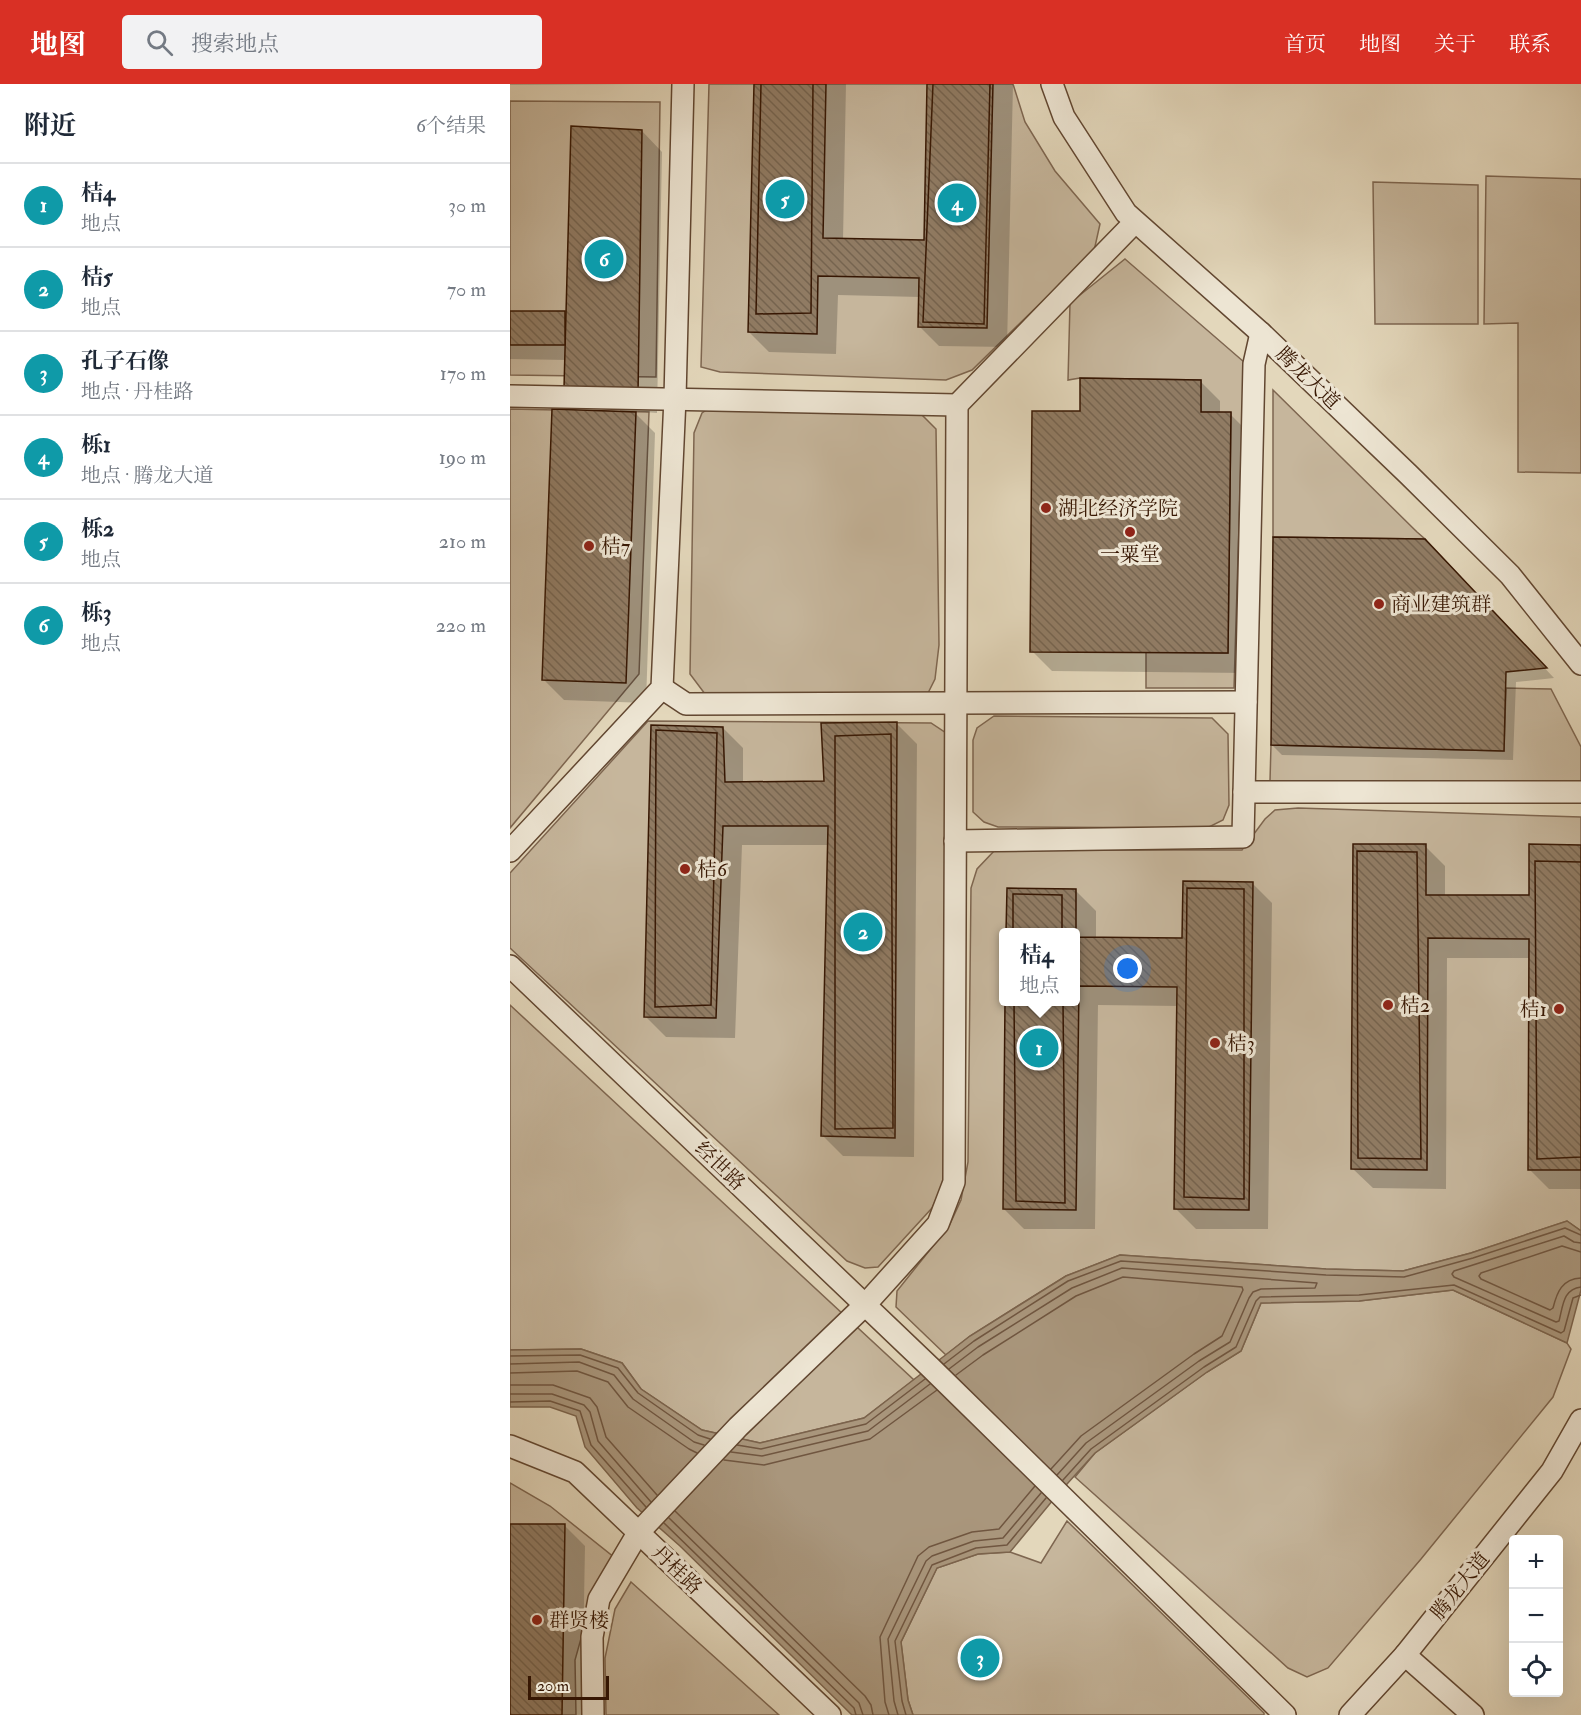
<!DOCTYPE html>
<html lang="zh">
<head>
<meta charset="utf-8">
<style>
	body { margin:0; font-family:"IM FELL Double Pica","Noto Serif SC",serif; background:#f2f2f3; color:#1f2937 }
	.controls { position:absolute; right:18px; bottom:18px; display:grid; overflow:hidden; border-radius:6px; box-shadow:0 6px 24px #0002 }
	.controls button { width:54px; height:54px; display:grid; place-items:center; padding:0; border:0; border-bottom:2px solid #e0e1e3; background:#fff; color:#1f2937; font:30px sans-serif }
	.scale { position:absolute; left:18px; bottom:15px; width:81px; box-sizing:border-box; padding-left:6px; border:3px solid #371703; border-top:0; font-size:16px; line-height:21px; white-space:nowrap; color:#371703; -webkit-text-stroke:4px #ede5d3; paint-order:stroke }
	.you { position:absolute; left:618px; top:885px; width:21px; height:21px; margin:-15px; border:4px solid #fff; border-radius:50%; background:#1a73e8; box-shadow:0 0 0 9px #1a73e833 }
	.badge { display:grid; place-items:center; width:39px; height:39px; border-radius:50%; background:#d93025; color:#fff; font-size:20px; font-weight:700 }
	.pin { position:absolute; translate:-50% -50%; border:3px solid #fff; box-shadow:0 2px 6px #0006 }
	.popup { position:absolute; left:489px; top:844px; width:81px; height:78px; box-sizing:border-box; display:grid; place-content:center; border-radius:6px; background:#fff; filter:drop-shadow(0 2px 4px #0005); font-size:20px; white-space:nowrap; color:#747a83 }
	.popup b { font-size:22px; color:#1f2937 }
	.popup::after { content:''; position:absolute; left:50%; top:100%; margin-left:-12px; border:12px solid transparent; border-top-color:#fff }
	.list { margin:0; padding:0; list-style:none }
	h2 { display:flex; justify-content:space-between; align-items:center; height:78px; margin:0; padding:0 24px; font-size:26px }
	h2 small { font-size:20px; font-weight:400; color:#747a83 }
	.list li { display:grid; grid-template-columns:39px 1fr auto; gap:18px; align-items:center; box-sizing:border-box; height:84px; padding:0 24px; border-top:2px solid #e0e1e3 }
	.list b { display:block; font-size:22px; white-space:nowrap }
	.list p { margin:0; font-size:20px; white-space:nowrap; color:#747a83 }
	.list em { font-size:20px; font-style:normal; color:#747a83 }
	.icon { flex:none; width:33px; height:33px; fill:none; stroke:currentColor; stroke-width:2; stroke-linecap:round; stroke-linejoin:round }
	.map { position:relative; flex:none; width:1071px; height:1631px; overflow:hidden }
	header { display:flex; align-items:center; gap:36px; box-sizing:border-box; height:84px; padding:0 30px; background:#d93025; color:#fff }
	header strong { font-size:28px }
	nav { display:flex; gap:33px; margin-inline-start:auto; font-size:21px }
	.search { width:420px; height:54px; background:#f2f2f3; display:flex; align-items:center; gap:15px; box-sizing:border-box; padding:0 21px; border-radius:6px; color:#747a83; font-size:22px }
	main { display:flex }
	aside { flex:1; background:#fff }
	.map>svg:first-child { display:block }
</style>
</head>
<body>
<header>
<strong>地图</strong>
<div class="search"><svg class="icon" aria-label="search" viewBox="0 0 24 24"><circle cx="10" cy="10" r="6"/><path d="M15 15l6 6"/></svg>搜索地点</div>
<nav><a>首页</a><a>地图</a><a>关于</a><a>联系</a></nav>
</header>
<main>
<aside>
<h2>附近<small>6个结果</small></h2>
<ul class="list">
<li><span class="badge" style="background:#0f9aa8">1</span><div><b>桔4</b><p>地点</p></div><em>30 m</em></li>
<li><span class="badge" style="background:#0f9aa8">2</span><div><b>桔5</b><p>地点</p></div><em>70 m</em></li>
<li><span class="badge" style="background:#0f9aa8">3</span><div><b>孔子石像</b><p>地点 · 丹桂路</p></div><em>170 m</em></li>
<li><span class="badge" style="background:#0f9aa8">4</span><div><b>栎1</b><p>地点 · 腾龙大道</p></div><em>190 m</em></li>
<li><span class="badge" style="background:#0f9aa8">5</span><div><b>栎2</b><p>地点</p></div><em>210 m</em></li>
<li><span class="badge" style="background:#0f9aa8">6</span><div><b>栎3</b><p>地点</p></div><em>220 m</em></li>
</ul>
</aside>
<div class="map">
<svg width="1071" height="1631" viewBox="0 0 1071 1631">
	<defs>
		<pattern id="building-back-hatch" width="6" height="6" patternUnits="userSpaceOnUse" patternTransform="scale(1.5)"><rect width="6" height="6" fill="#907b63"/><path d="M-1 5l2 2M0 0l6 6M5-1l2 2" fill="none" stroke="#76644f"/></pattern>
	</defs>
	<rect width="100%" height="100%" fill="#e3d7bb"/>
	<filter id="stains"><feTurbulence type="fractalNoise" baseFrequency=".00333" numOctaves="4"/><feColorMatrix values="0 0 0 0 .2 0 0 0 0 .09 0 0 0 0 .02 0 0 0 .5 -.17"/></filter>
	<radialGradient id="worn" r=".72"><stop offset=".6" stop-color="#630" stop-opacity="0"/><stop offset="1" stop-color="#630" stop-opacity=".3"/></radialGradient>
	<g fill="#c6b69c" stroke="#7e6650" stroke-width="1.5" fill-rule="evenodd">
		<path d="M199 0H503L515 38 545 87 590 140 584 167 462 286 436 296 210 288 191 283Z"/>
		<path d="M0 17 150 18 146 293 0 291Z"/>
		<path d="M976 92 1071 95V389L1008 388V239L974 240Z"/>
		<path d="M863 98 968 101V240H865Z"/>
		<path d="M615 175 734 278 724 604H636V568L718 569 721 329 691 328V296L570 294 558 296 560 219Z"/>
		<path d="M763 306 907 448 915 455 763 453Z"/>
		<path d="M204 321 411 330 426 345 429 561 425 595 417 611 195 610 180 590 184 349 192 329Z"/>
		<path d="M0 325 139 328 129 590 0 744Z"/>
		<path d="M996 604 1041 605 1071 663V698L760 697 761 661 994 667Z"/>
		<path d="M484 632 702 634 718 650 719 721 713 736 697 744 488 743 474 738 463 728V656L467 644Z"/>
		<path d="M138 637 421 639 436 649 434 1085 432 1103 422 1124 368 1183 355 1184 337 1177 0 864V789Z"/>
		<path d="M788 724 1071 733V1147L1057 1137 961 1169 893 1187 816 1185 610 1171 556 1192 460 1252 436 1271 386 1223 387 1207 439 1142 451 1116 458 1078 461 804 467 785 485 766H732L755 735 765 726ZM493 848H565V918H493Z"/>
		<path d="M0 921 404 1296 354 1334 250 1359 192 1346 131 1305 112 1279 71 1265 0 1266Z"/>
		<path d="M943 1206 1057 1259 1061 1265 1043 1313 911 1475 818 1584 797 1593 778 1584 565 1393 585 1369 697 1288 731 1267 751 1219 849 1217Z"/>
		<path d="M0 1399 40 1422 105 1474 82 1515 65 1576 66 1631H0Z"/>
		<path d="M557 1437 754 1629V1631H403L398 1616 391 1558 427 1484 468 1470 500 1468 531 1479Z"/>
		<path d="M121 1498 269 1631H96L95 1574 105 1525Z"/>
	</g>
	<path fill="#a9967c" stroke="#7b634c" stroke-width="1.5" d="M1057 1137 1071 1147V1206L1057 1259 943 1206 849 1217 751 1219 731 1267 697 1288 585 1369 548 1410 500 1468 468 1470 427 1484 391 1558 398 1616 403 1631H342L170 1462 127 1424 75 1363 66 1332 40 1323H0V1266L71 1265 112 1279 131 1305 192 1346 250 1359 354 1334 460 1252 556 1192 610 1171 816 1185 893 1187 961 1169Z"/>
	<g fill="#0003">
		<path d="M0 0H132L0 1Z"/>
		<path d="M245 0H336L333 156 415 158 419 0H503L497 263 429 262 409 242 410 213 328 211 326 270 259 268 239 248Z"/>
		<path d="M132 47 152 68 147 329 123 327 145 349 136 619 54 616 34 596 110 326 76 324 57 276 0 275V228L55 229 58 232Z"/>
		<path d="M690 297 710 317V330H720L740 350 737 589 542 587 522 567 572 329Z"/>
		<path d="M925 467 1044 594 1006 598 1003 676 772 671 762 661Z"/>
		<path d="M387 640 407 660 404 1073 333 1072 313 1052 319 761H232L225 954 156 953 136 933 213 644 233 664V699L315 698Z"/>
		<path d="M915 762 935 782V812L1020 813 1071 763V1105H1039L1019 1085 1020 874H937L936 1105 863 1104 843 1085Z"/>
		<path d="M742 799 762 819 758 1145H686L666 1125 668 922 588 921 585 1145H514L494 1125 497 918H565V848H498V806L566 807 586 827V854L673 855Z"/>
		<path d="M0 1441 55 1442 75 1462 72 1631H0Z"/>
	</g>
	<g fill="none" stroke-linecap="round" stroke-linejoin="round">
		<g stroke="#705640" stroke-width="1.5">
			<path d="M1071 1159 1064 1158 1054 1152 944 1187 942 1190 944 1193 1046 1238 1049 1237C1053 1222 1053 1205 1071 1203"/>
			<path d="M1071 1168 1052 1162 971 1189 969 1192 971 1195 1040 1226 1043 1224C1047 1208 1052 1195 1071 1194"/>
			<path d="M0 1272 70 1271 108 1284 128 1309 188 1351 200 1355"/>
			<path d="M0 1280 69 1278 104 1291 123 1315 184 1358 194 1361"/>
			<path d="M434 1280 464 1257 558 1197 611 1177 816 1191 894 1193 963 1174 1055 1144 1071 1151"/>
			<path d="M439 1285 468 1263 562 1204 612 1184 807 1199 805 1204 751 1205 743 1208 739 1214 720 1258 689 1277 576 1359 547 1391"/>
			<path d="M0 1289 67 1287 98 1298 118 1323 179 1365 187 1369"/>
			<path d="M446 1291 473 1271 566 1212 613 1193 732 1203 733 1206 712 1252 684 1270 571 1352 541 1385"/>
			<path d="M0 1301H43L80 1314 87 1323 96 1353 147 1411"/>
			<path d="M0 1310H42L74 1321 80 1328 88 1357 141 1418"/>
			<path d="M0 1318 40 1317 70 1327 81 1361 136 1423"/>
			<path d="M227 1361 251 1365 356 1340 415 1295"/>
			<path d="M221 1368 252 1372 358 1347 420 1300"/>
			<path d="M214 1376 254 1381 360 1355 427 1306"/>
			<path d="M553 1396 581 1365 694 1283 726 1263 746 1217 750 1213 849 1211 944 1201 1051 1249 1054 1247 1063 1214 1071 1211"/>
			<path d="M165 1427 355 1612 361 1621 363 1631"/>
			<path d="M159 1434 349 1619 353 1631"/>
			<path d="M154 1439 344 1624 346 1631"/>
			<path d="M379 1631 375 1618 370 1553 408 1472 419 1463 462 1448 489 1445 525 1402"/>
			<path d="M388 1631 384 1617 378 1555 416 1477 422 1472 464 1457 493 1454 531 1409"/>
			<path d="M396 1631 392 1617 385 1557 422 1481 466 1464 497 1461 536 1414"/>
		</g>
	</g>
	<g fill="url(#building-back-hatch)" stroke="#371703" stroke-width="1.5">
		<path d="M244 0H316L313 154 414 156 417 0H483L477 244 408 243 409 194 308 192 307 250 238 248Z"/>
		<path d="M251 0H303L301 229 246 230Z"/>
		<path d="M423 0H480L474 240 413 238Z"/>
		<path d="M61 42 132 46 128 310 54 304Z"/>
		<rect x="0" y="227" width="55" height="34"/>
		<path d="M570 294 691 296V328H721L718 569 520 568 522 327H570Z"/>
		<path d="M42 325 126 328 116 599 32 596Z"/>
		<path d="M763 453 915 455 1037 584 996 588 994 667 761 661Z"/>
		<path d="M387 638 385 1054 311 1052 318 742H213L206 934 134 933 141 641 213 643 215 698 314 697 311 639Z"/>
		<path d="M146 646 207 649 201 921 145 923Z"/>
		<path d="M381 650 383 1044 325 1045V652Z"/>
		<path d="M843 760H916V811H1019V760L1071 761V1086H1018L1019 855 918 854 917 1086 841 1085Z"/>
		<path d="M847 767 907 768 911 1075 848 1074Z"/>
		<path d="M1025 777 1071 778V1073L1027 1075Z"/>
		<path d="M673 797 743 798 739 1126 664 1125 667 903 569 902 566 1126 493 1125 495 918H565V848H496L497 804 566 805V853L672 854Z"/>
		<path d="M677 804 734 805V1115L674 1113Z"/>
		<path d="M503 810 552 811V848H503Z"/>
		<path d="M504 918H553L555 1119 506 1117Z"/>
		<path d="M0 1440H55L52 1631H0Z"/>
	</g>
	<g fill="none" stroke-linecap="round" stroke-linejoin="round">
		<g stroke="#624731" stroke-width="24">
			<g id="street">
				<path d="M542 0 554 33 616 129 751 249 898 390 1000 491 1071 580"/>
				<path d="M0 312 447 321 625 138"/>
				<path d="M152 604 176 620 736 618"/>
				<path d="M734 708H1071"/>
				<path d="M445 757 733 753 744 280 751 249"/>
				<path d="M0 767 152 604 165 314 173 0"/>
				<path d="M0 882 420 1283 775 1631"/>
				<path d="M0 1362 65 1388 320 1631"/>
				<path d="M895 1571 963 1631"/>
				<path d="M83 1631 82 1553 89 1515 128 1449 228 1343 355 1221 428 1140 444 1098 447 321"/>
				<path d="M840 1631 895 1571 1042 1387 1071 1336"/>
			</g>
		</g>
		<use href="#street" stroke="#ede5d3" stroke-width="21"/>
	</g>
	<g fill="#8f2418" stroke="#ede5d3" stroke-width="2">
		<circle cx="536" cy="424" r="6"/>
		<circle cx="620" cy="448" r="6"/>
		<circle cx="79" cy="462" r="6"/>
		<circle cx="869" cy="520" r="6"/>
		<circle cx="175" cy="785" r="6"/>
		<circle cx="878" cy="921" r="6"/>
		<circle cx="1049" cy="925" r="6"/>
		<circle cx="705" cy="959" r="6"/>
		<circle cx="27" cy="1536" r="6"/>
	</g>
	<g text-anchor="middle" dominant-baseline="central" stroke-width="6" stroke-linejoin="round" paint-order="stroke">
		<g font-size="20" fill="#371703" stroke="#ede5d3">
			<text transform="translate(798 294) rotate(44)">腾龙大道</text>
			<text transform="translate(210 1082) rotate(44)">经世路</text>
			<text transform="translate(167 1486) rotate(44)">丹桂路</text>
			<text transform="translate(950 1502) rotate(-51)">腾龙大道</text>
		</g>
		<g font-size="20" fill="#371703" stroke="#ede5d3" text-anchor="start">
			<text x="548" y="424">湖北经济学院</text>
			<text x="91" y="462">桔7</text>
			<text x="620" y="470" text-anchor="middle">一粟堂</text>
			<text x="881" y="520">商业建筑群</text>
			<text x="187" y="785">桔6</text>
			<text x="890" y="921">桔2</text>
			<text x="1037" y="925" text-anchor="end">桔1</text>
			<text x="717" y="959">桔3</text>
			<text x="39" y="1536">群贤楼</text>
		</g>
	</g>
	<rect width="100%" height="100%" filter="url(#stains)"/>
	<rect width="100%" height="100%" fill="url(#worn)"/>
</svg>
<div class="controls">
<button>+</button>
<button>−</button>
<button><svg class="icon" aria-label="locate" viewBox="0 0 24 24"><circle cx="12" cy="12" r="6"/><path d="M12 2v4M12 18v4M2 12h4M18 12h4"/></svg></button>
</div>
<div class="scale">20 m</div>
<div class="you"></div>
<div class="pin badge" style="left:529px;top:964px;background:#0f9aa8">1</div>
<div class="popup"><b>桔4</b>地点</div>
<div class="pin badge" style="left:353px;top:848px;background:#0f9aa8">2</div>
<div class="pin badge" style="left:470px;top:1574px;background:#0f9aa8">3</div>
<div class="pin badge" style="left:447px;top:119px;background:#0f9aa8">4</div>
<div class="pin badge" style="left:275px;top:115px;background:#0f9aa8">5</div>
<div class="pin badge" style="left:94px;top:175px;background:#0f9aa8">6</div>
</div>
</main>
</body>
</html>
